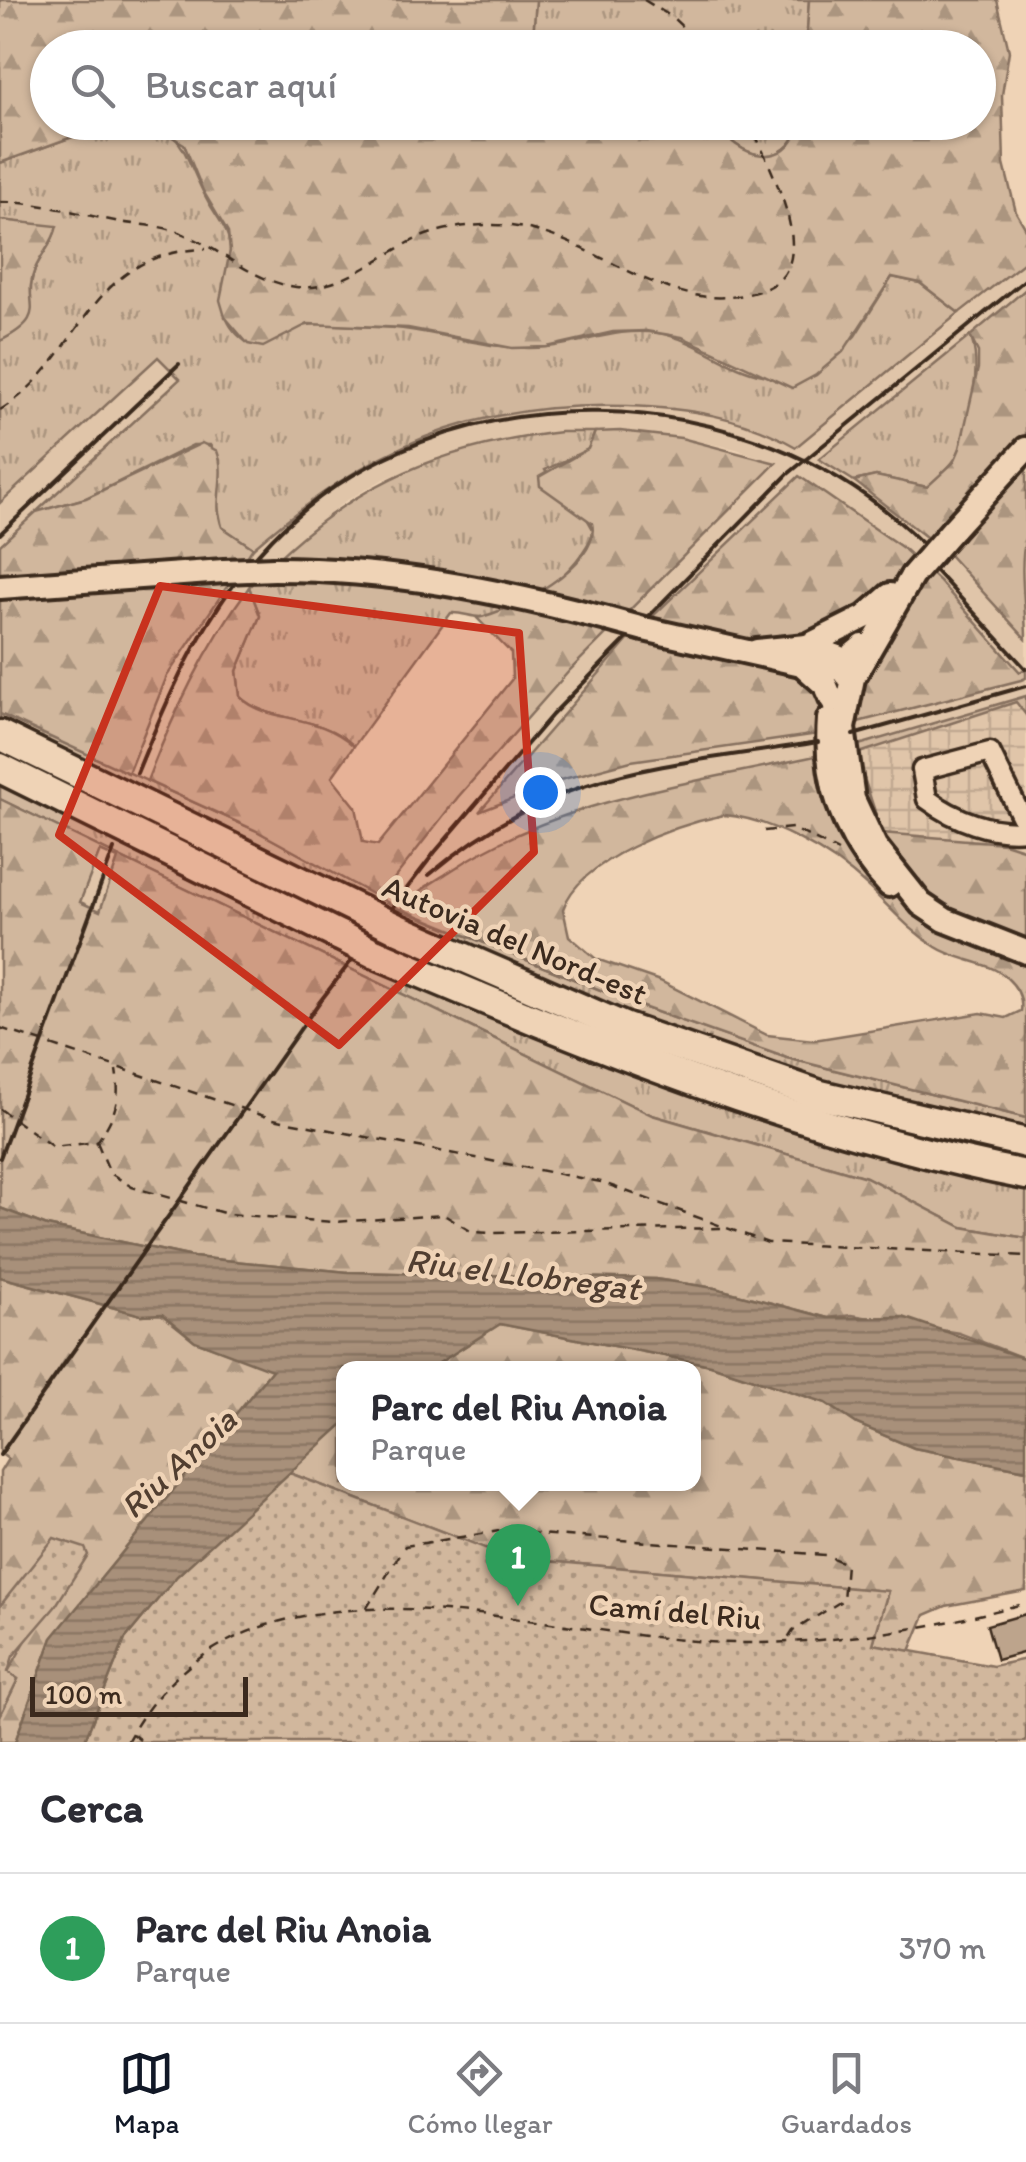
<!DOCTYPE html>
<html lang="es">
<head>
<meta charset="utf-8">
<style>
	body { margin:0; font-family:Itim,sans-serif; background:#f2f2f3; color:#2b2b33 }
	.scale { position:absolute; left:30px; bottom:25px; width:218px; box-sizing:border-box; padding-left:10px; border:5px solid #3b2a1e; border-top:0; font-size:28px; line-height:35px; white-space:nowrap; color:#3b2a1e; -webkit-text-stroke:8px #efd3b6; paint-order:stroke }
	.you { position:absolute; left:540px; top:792px; width:35px; height:35px; margin:-25px; border:8px solid #fff; border-radius:50%; background:#1a73e8; box-shadow:0 0 0 15px #1a73e833 }
	.badge { display:grid; place-items:center; width:65px; height:65px; border-radius:50%; background:#111827; color:#fff; font-size:32px; font-weight:700 }
	.pin { position:absolute; translate:-50% -82px; filter:drop-shadow(0 2px 5px #0008) }
	.pin::after { content:''; position:absolute; top:52px; width:35px; height:30px; background:inherit; clip-path:polygon(0 0,100% 0,50% 100%) }
	.popup { position:absolute; left:336px; top:1361px; width:365px; height:130px; box-sizing:border-box; display:grid; place-content:center; border-radius:20px; background:#fff; filter:drop-shadow(0 2px 8px #0005); font-size:32px; white-space:nowrap; color:#7c7c81 }
	.popup b { font-size:38px; color:#2b2b33 }
	.popup::after { content:''; position:absolute; left:50%; top:100%; margin-left:-20px; border:20px solid transparent; border-top-color:#fff }
	.list { margin:0; padding:0; list-style:none }
	h2 { display:flex; justify-content:space-between; align-items:center; height:130px; margin:0; padding:0 40px; font-size:42px }
	h2 small { font-size:32px; font-weight:400; color:#7c7c81 }
	.list li { display:grid; grid-template-columns:65px 1fr auto; gap:30px; align-items:center; box-sizing:border-box; height:150px; padding:0 40px; border-top:2px solid #e1e1e2 }
	.list b { display:block; font-size:38px; white-space:nowrap }
	.list p { margin:0; font-size:32px; white-space:nowrap; color:#7c7c81 }
	.list em { font-size:32px; font-style:normal; color:#7c7c81 }
	.icon { flex:none; width:55px; height:55px; fill:none; stroke:currentColor; stroke-width:2; stroke-linecap:round; stroke-linejoin:round }
	.map { position:relative; flex:none; width:1026px; height:1742px; overflow:hidden }
	.search { position:absolute; background:#fff; box-shadow:0 2px 8px #0004; left:30px; right:30px; top:30px; height:110px; display:flex; align-items:center; gap:25px; box-sizing:border-box; padding:0 35px; border-radius:55px; color:#7c7c81; font-size:38px }
	.sheet { height:280px; background:#fff }
	nav { display:flex; justify-content:space-around; align-items:center; box-sizing:border-box; height:140px; border-top:2px solid #e1e1e2; background:#fff; font-size:28px; color:#7c7c81 }
	nav a { display:grid; justify-items:center; gap:5px }
	nav .on { color:#111827 }
	.map>svg:first-child { display:block }
</style>
</head>
<body>
<div class="map">
<svg width="1026" height="1742" viewBox="0 0 1026 1742">
	<defs>
		<pattern id="industrial-grid" width="8" height="8" patternUnits="userSpaceOnUse" patternTransform="scale(2.5)"><rect width="8" height="8" fill="#e0c5a9"/><path d="M0 4h8M4 0v8" fill="none" stroke="#c1a991"/></pattern>
		<pattern id="grass-tufts" width="24" height="20" patternUnits="userSpaceOnUse" patternTransform="scale(2.5)"><rect width="24" height="20" fill="#d1b79d"/><path d="M3 7l-1-3M5 7V3M7 7l1-3M15 17l-1-3M17 17v-4M19 17l1-3" fill="none" stroke="#ab957f"/></pattern>
		<pattern id="forest-firs" width="22" height="20" patternUnits="userSpaceOnUse" patternTransform="scale(2.5)"><rect width="22" height="20" fill="#d1b79d"/><path d="M5 1l3.5 6h-7zM16 11l3.5 6h-7z" fill="#ab957f"/></pattern>
		<pattern id="park-dots" width="8" height="8" patternUnits="userSpaceOnUse" patternTransform="scale(2.5)"><rect width="8" height="8" fill="#d1b79d"/><path d="M2 2h.1M6 6h.1" fill="none" stroke="#ab957f" stroke-width="1.8" stroke-linecap="round"/></pattern>
		<pattern id="water-rules" width="6" height="5" patternUnits="userSpaceOnUse" patternTransform="scale(2.5)"><rect width="6" height="5" fill="#a8907a"/><path d="M0 2.5h6" fill="none" stroke="#8a7663"/></pattern>
	</defs>
	<rect width="100%" height="100%" fill="#efd3b6"/>
	<filter id="ink" filterUnits="userSpaceOnUse"><feTurbulence type="fractalNoise" baseFrequency=".01" numOctaves="2"/><feDisplacementMap in="SourceGraphic" scale="20" xChannelSelector="R" yChannelSelector="G"/><feConvolveMatrix kernelMatrix="1 2 1 2 8 2 1 2 1" color-interpolation-filters="sRGB"/></filter>
	<g filter="url(#ink)">
		<g fill="#e0c5a9">
			<path d="M1026 261V289L819 459 909 520 985 592 1026 639V668L1021 672 939 581 903 548 799 476 629 639 509 803 560 780 631 761 819 734V756L620 797 408 899 401 909 379 898 458 797 570 670 775 463 736 449 681 438 561 432 439 457 382 480 344 502 280 555 249 587 216 632 193 676 147 781 128 773 167 676 253 548 310 498 385 453 455 424 522 409 591 405 683 408 742 421 796 447Z"/>
			<path d="M158 357 181 379 0 545V503Z"/>
			<path d="M1026 678V696L859 746 854 723Z"/>
			<path d="M100 850 119 858 100 911 79 903Z"/>
		</g>
		<path fill="url(#industrial-grid)" d="M1016 702 1026 715V850L1004 843 882 833 856 754Z"/>
		<g fill="url(#grass-tufts)" stroke="#86705e" stroke-width="2.5">
			<path d="M536 0H809L806 47 663 48 653 43 637 48H532Z"/>
			<path d="M111 123C191 123 177 146 209 203 218 219 231 232 230 251 228 286 210 315 245 341 263 354 275 336 292 329 315 319 349 327 374 327 432 327 488 353 547 347 586 343 618 327 658 333 697 339 726 368 763 375 780 378 800 375 816 375L855 336 892 277 920 283 959 313 796 447C742 416 688 408 627 406 471 401 369 447 253 548L222 527 217 502 220 460 210 445H193L86 498 36 512 180 379 158 357 0 503V341C48 317 22 300 35 269 42 253 53 244 56 227L0 220V163Z"/>
			<path d="M716 123H800C787 173 737 158 716 123Z"/>
			<path d="M970 336C983 362 970 434 955 459 949 469 937 478 927 487L876 476 854 481 819 459Z"/>
			<path d="M561 432H595L588 449 545 470 563 501 586 517 594 531C580 570 524 614 482 617 472 618 462 612 451 613L354 746C317 712 269 724 240 697L237 671 260 616 249 587C339 491 431 447 561 432Z"/>
			<path d="M0 714 255 830 400 909 640 1006 787 1058 1026 1118V1238L962 1227 866 1177 652 1115 0 799Z"/>
		</g>
		<g fill="url(#forest-firs)" stroke="#86705e" stroke-width="2.5" fill-rule="evenodd">
			<path d="M0 0H536L532 47 48 48V122L111 123 0 163Z"/>
			<path d="M809 0H997L1009 51 1002 95 1004 164 1016 212 1026 229V261L959 313 920 283 892 277 843 352 816 375 792 388 682 337 646 331 613 332 547 347 512 348 408 328 308 324 263 347 248 344 225 317 220 300 230 251 228 233 203 191 184 144 149 123H716C737 158 787 173 800 123L978 122V48L806 47Z"/>
			<path d="M0 220 57 226C53 244 42 252 35 269 20 305 53 314 0 341Z"/>
			<path d="M1026 289V539C1018 564 1026 609 1026 639L948 554 854 481 876 476 927 487 954 462 960 448 978 368V352L970 336Z"/>
			<path d="M620 431 681 438 776 463 570 670 458 797 379 898 255 830 147 781C174 712 205 647 249 587L260 616 237 671 240 697C269 724 317 712 354 746L332 777 356 807 363 842 378 845 512 679 511 653 477 618C510 611 602 566 592 523L540 486 539 477 588 449 595 432Z"/>
			<path d="M202 443 217 451C227 476 212 502 222 527L253 548 167 676 128 773 0 714V545L36 512 86 498Z"/>
			<path d="M799 476 903 548 939 581 1020 672 1026 668V678L1021 680 854 723 859 745 1026 696V715L1016 702 856 754 882 833 1004 843 1026 850V1118L787 1058 640 1006 401 909C413 893 432 883 449 872 559 798 692 784 819 755L818 734 631 761 560 780 479 812 629 639ZM724 815C770 818 833 854 867 886 891 908 908 930 936 947 957 961 989 961 1007 978 1017 987 1023 998 1021 1011L1006 1018 981 1013 814 1040 767 1035 660 981 596 959 569 936 563 909C580 859 676 825 724 815Z"/>
			<path d="M0 799 652 1115 866 1177 962 1227 1026 1238V1359L959 1333 852 1315 828 1318 715 1288 655 1279 348 1272 193 1257 47 1226 0 1208ZM100 851 118 859 100 911 80 902Z"/>
			<path d="M0 1277 141 1315 161 1314 195 1341 273 1369 52 1638 15 1742H0V1716L18 1679 8 1672 29 1635 27 1576 0 1606V1472L8 1459 0 1453Z"/>
			<path d="M500 1324 711 1365 826 1403 857 1424 914 1448 1026 1470V1591L946 1606 925 1615 910 1651 873 1644 888 1591 511 1558 287 1472 343 1424V1484H693V1368H431Z"/>
		</g>
		<g fill="url(#park-dots)" stroke="#86705e" stroke-width="2.5">
			<path d="M287 1472 511 1558 888 1591 873 1644 993 1666 1026 1659V1742H84L125 1639 177 1576Z"/>
			<path d="M54 1538 85 1548 88 1555 55 1607 13 1656 8 1672 18 1679 0 1716V1606Z"/>
		</g>
		<path fill="url(#water-rules)" stroke="#7c6755" stroke-width="2.5" d="M0 1208 47 1226 193 1257 348 1272 655 1279 715 1288 828 1318 903 1317 1026 1359V1470L914 1448 857 1424 826 1403 711 1365 500 1324 431 1368H343V1424L177 1576 125 1639 84 1742H15L52 1638 272 1370 195 1341 162 1314 141 1315 0 1277Z"/>
		<path fill="#bda48c" stroke="#3b2a1e" stroke-width="2.5" d="M1026 1614V1652L997 1660 987 1625Z"/>
		<g fill="none" stroke-linecap="round" stroke-linejoin="round">
			<g stroke="#3b2a1e" stroke-width="25">
				<path id="minor" d="M1026 826 990 752 922 770 927 799C955 820 992 834 1026 830"/>
			</g>
			<g stroke="#3b2a1e" stroke-width="30">
				<g id="major">
					<path d="M953 529 1026 449"/>
					<path d="M274 569C388 569 497 590 607 619"/>
					<path d="M912 576 853 678 843 728 853 799 875 846 921 904 945 920 1026 952"/>
					<path d="M0 587 224 571"/>
					<path d="M644 629 824 669 836 668 863 646"/>
					<path d="M807 646 865 617 890 595"/>
					<path d="M757 651 807 646 838 657 845 674"/>
					<path d="M805 667 826 686 832 700"/>
					<path d="M829 719C824 784 844 838 889 885"/>
				</g>
			</g>
			<g stroke="#3b2a1e" stroke-width="35">
				<g id="highway">
					<path d="M0 735 359 910"/>
					<path d="M0 768 340 936"/>
					<path d="M396 928 626 1028 820 1095 1026 1143"/>
					<path d="M374 953C587 1043 798 1131 1026 1175"/>
				</g>
			</g>
			<g stroke="#3b2a1e" stroke-width="2.5" stroke-dasharray="10 8" stroke-linecap="butt">
				<path d="M644 0 672 17 705 48"/>
				<path d="M0 202C42 202 79 214 120 222 137 225 156 225 172 230 216 243 248 281 296 287 342 292 381 254 421 237 449 226 482 223 511 226 599 236 669 323 762 290 828 267 767 165 750 122"/>
				<path d="M0 410C84 359 85 252 206 249"/>
				<path d="M764 831 792 828 838 851"/>
				<path d="M0 1028 273 1119 601 1182 768 1243 1026 1256"/>
				<path d="M0 1109 53 1147 97 1142C115 1116 121 1101 116 1070"/>
				<path d="M97 1142 110 1173 132 1187 227 1214 333 1222 444 1215 472 1232 494 1233 721 1228"/>
				<path d="M366 1609 405 1546 499 1531 826 1555 846 1564 843 1600 793 1631 786 1642"/>
				<path d="M132 1734 143 1742"/>
				<path d="M127 1742C246 1522 539 1640 734 1643 833 1644 931 1629 1026 1603"/>
			</g>
			<use href="#minor" stroke="#efd3b6" stroke-width="18"/>
			<use href="#major" stroke="#efd3b6" stroke-width="22"/>
			<use href="#highway" stroke="#efd3b6" stroke-width="28"/>
			<g stroke="#3b2a1e" stroke-width="4">
				<path d="M0 534 179 364"/>
				<path d="M933 568 1026 669"/>
				<path d="M853 735 1026 686"/>
				<path d="M137 773C171 689 208 605 272 539 443 364 753 373 923 544"/>
				<path d="M429 875C558 766 661 768 818 742"/>
				<path d="M0 1158 114 849"/>
				<path d="M0 1455 318 1004 435 852 552 715 788 474 1026 279"/>
			</g>
			<g stroke="#3b2a1e" stroke-width="30" stroke-linecap="butt">
				<g id="major-bridge">
					<path d="M224 571 274 569"/>
					<path d="M912 576 953 529"/>
					<path d="M607 619 644 629"/>
				</g>
			</g>
			<g stroke="#3b2a1e" stroke-width="35" stroke-linecap="butt">
				<g id="highway-bridge">
					<path d="M359 910 396 928"/>
					<path d="M340 936 374 953"/>
				</g>
			</g>
			<use href="#major-bridge" stroke="#efd3b6" stroke-width="22"/>
			<use href="#highway-bridge" stroke="#efd3b6" stroke-width="28"/>
		</g>
	</g>
	<path fill="#c8321e" fill-opacity="0.2" stroke="#c8321e" stroke-width="8" stroke-linejoin="round" d="M160 586 519 633 534 852 339 1045 59 835Z"/>
	<g text-anchor="middle" dominant-baseline="central" stroke-width="9" stroke-linejoin="round" paint-order="stroke">
		<g font-size="32" fill="#3b2a1e" stroke="#efd3b6">
			<text transform="translate(515 940) rotate(23)">Autovia del Nord-est</text>
			<text transform="translate(675 1611) rotate(5)">Camí del Riu</text>
		</g>
		<g font-size="35" font-style="italic" fill="#513e30" stroke="#efd3b6">
			<text transform="translate(523 1274) rotate(7)">Riu el Llobregat</text>
			<text transform="translate(178 1463) rotate(-43)">Riu Anoia</text>
		</g>
	</g>
</svg>
<div class="scale">100 m</div>
<div class="you"></div>
<div class="pin badge" style="left:518px;top:1606px;background:#2e9e5b">1</div>
<div class="popup"><b>Parc del Riu Anoia</b>Parque</div>
<div class="search"><svg class="icon" aria-label="search" viewBox="0 0 24 24"><circle cx="10" cy="10" r="6"/><path d="M15 15l6 6"/></svg>Buscar aquí</div>
</div>
<section class="sheet">
<h2>Cerca<small></small></h2>
<ul class="list">
<li><span class="badge" style="background:#2e9e5b">1</span><div><b>Parc del Riu Anoia</b><p>Parque</p></div><em>370 m</em></li>
</ul>
</section>
<nav>
<a class="on"><svg class="icon" aria-label="map" viewBox="0 0 24 24"><path d="M3 6l6-2 6 2 6-2v14l-6 2-6-2-6 2zM9 4v14M15 6v14"/></svg>Mapa</a>
<a><svg class="icon" aria-label="directions" viewBox="0 0 24 24"><path d="M12 3l9 9-9 9-9-9zM9 14v-3h6M13 9l2 2-2 2"/></svg>Cómo llegar</a>
<a><svg class="icon" aria-label="saved" viewBox="0 0 24 24"><path d="M7 4h10v16l-5-4-5 4z"/></svg>Guardados</a>
</nav>
</body>
</html>
